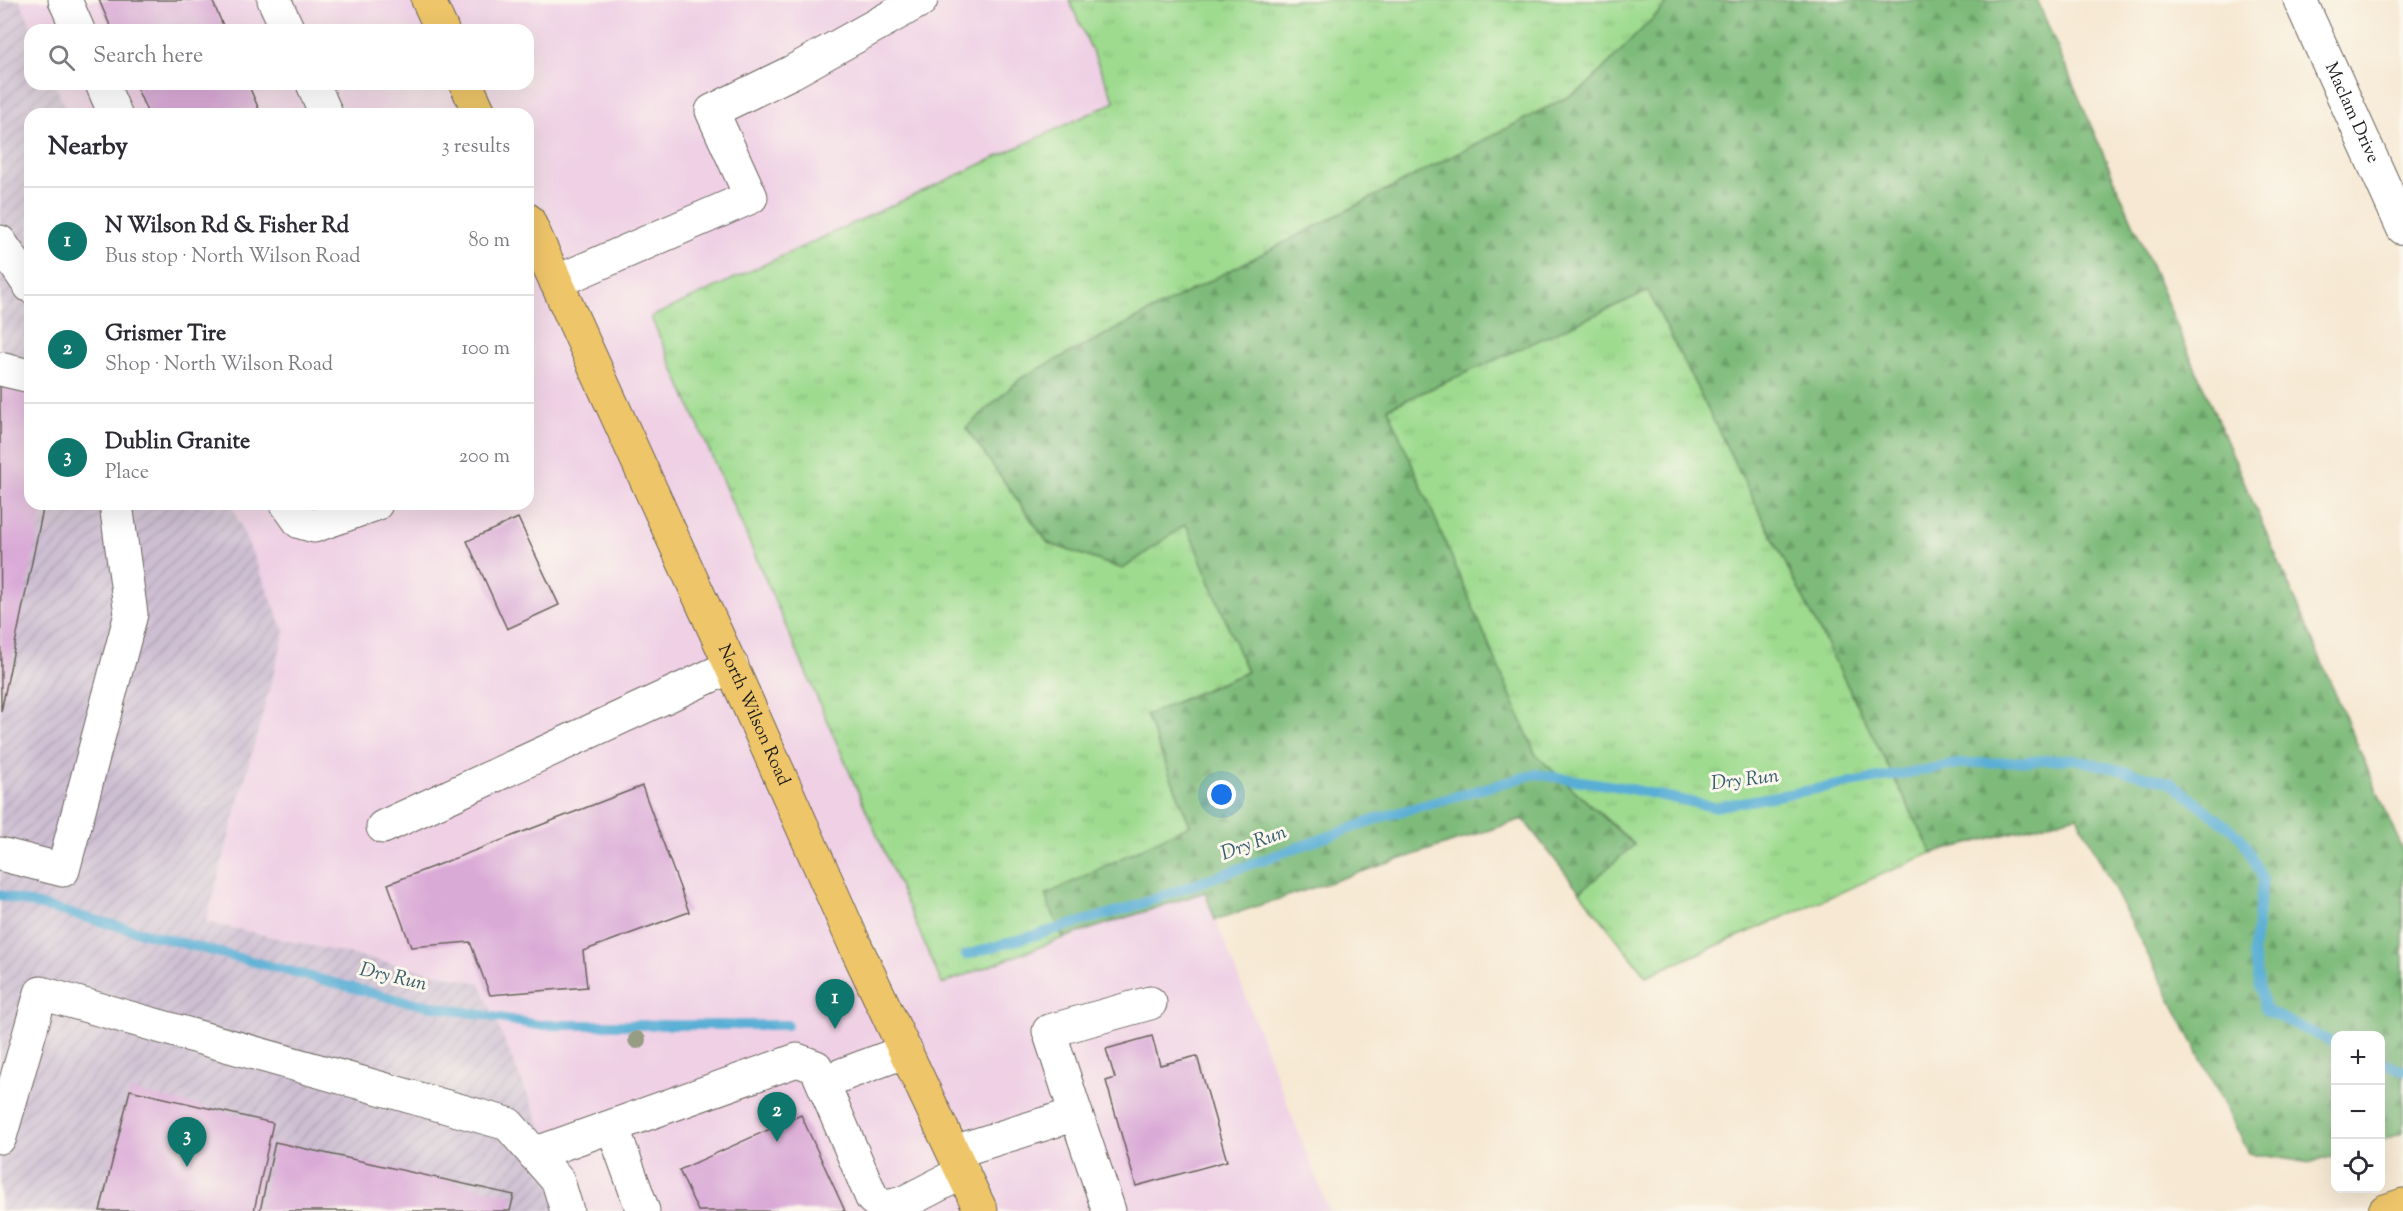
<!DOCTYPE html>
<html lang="en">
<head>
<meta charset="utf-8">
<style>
	body { margin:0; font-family:"Sorts Mill Goudy",serif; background:#f7f7f7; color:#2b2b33 }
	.controls { position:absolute; right:18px; bottom:18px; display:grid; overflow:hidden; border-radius:12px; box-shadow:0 6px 24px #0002 }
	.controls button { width:54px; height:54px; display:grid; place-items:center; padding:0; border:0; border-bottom:2px solid #e1e1e2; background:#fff; color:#2b2b33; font:30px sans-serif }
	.you { position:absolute; left:1222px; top:795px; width:21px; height:21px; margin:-15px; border:4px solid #fff; border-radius:50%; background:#1a73e8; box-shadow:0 0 0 9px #1a73e833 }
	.badge { display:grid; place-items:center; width:39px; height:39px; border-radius:50%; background:#0f766e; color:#fff; font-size:20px; font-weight:700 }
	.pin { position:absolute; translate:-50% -50px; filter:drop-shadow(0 2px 3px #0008) }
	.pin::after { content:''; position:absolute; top:32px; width:21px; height:18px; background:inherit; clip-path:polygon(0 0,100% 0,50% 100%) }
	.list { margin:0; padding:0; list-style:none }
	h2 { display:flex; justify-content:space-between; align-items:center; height:78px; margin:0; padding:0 24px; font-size:26px }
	h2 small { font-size:20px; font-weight:400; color:#7c7c81 }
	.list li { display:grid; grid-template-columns:39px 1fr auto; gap:18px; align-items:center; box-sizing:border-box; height:108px; padding:0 24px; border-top:2px solid #e1e1e2 }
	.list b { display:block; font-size:22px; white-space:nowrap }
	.list p { margin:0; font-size:20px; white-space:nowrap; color:#7c7c81 }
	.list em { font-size:20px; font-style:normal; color:#7c7c81 }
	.icon { flex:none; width:33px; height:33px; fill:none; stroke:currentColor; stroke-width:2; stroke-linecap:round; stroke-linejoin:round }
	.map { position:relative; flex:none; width:2403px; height:1211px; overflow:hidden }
	.search { position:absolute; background:#fff; box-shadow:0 6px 24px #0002; left:24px; top:24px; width:510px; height:66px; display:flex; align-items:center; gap:15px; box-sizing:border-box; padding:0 21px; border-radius:18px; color:#7c7c81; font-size:22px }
	.panel { position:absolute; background:#fff; box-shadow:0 6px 24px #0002; left:24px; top:108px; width:510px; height:402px; border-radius:18px }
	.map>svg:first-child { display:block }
</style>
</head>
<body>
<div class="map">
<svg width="2403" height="1211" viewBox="0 0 2403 1211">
	<defs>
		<pattern id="industrial-furrows" width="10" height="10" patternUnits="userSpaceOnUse" patternTransform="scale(1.5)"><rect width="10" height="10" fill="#cdbed2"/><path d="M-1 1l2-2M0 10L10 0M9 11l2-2" fill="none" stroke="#afa3b4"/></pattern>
		<pattern id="grass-tufts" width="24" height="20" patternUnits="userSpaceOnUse" patternTransform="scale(1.5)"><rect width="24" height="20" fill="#9edb8f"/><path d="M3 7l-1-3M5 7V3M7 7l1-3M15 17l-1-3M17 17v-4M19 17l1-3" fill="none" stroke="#88bb7b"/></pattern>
		<pattern id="forest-firs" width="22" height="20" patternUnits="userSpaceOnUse" patternTransform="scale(1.5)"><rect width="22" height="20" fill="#7ebb7a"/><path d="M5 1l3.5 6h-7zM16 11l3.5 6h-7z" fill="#6ca069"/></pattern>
	</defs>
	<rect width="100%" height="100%" fill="#fbf7ec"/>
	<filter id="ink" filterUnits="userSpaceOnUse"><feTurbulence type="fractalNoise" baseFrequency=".0167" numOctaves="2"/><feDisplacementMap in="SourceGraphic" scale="12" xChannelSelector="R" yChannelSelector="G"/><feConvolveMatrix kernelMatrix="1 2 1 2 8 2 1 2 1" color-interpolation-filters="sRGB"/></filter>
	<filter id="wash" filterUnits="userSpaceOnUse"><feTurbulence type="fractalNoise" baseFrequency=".008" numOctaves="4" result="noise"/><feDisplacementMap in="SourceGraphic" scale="24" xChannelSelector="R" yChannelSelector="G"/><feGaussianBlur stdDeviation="1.35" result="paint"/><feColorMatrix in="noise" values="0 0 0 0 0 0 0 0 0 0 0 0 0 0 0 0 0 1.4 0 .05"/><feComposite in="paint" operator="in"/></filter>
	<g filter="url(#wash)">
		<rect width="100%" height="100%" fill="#f6e8d2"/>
		<path fill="#efd0e5" d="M20 0H1069L1116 102 651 318 941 984 1063 938 1205 892 1329 1211H577L480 983 206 922 285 632 232 504H528V114H68L55 84H528V30H33Z"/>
		<path fill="url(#industrial-furrows)" d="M0 0H20L33 30H30V84H55L68 114H30V504H232L285 632 206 922 480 983 577 1211H0Z"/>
		<g fill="url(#grass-tufts)" stroke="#5d7c56" stroke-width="1.5">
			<path d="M1069 0H1671L1583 89 1021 378 966 428 1048 543 1123 569 1186 524 1247 672 1146 715 1190 825 1046 895 1063 938 942 984 651 317 1115 102Z"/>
			<path d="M1648 291 1932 853 1646 976 1580 892 1634 844 1536 756 1388 408Z"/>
		</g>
		<path fill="url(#forest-firs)" stroke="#4d6c4b" stroke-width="1.5" d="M1671 0H2037L2403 851V1133L2381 1140 2380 1036H2336L2335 1155 2311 1163 2249 1153 2077 816 1932 853 1648 291 1388 408 1536 755 1634 845 1580 892 1523 819 1215 920 1205 892 1063 938 1045 895 1190 825 1146 715 1247 672 1186 524 1123 569 1048 543 966 428 1021 378 1583 89Z"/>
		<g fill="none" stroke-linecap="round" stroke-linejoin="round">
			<g stroke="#59aed5" stroke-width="10">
				<path d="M0 895 399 1000 538 1025H787"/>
				<path d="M966 955 1132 907 1382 817 1535 774 1621 787 1714 807 1958 764 2074 759 2170 782 2241 837 2263 879 2253 953 2265 1010 2336 1044"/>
				<path d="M2380 1062 2403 1070"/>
			</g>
		</g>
		<g id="blocks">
			<g fill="#daaad7">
				<path d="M99 0H212L225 30H112Z"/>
				<path d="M135 84H248L261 114H148Z"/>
				<path d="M0 386 30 392V504H44L1 712Z"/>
				<path d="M518 518 559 605 507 629 467 541Z"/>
				<path d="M642 786 689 912 583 951 587 987 490 995 470 942 411 947 388 884Z"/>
				<path d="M1152 1036 1160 1065 1197 1056 1227 1161 1136 1186 1106 1081 1115 1078 1106 1049Z"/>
				<path d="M130 1090 273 1123 254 1211H100Z"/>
				<path d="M801 1115 845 1211H698L679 1170Z"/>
				<path d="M275 1142 514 1195 510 1211H260Z"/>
			</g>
		</g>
	</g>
	<g filter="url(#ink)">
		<use href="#blocks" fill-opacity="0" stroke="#68635c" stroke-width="1.5"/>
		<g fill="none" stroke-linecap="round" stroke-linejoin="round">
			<g stroke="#68635c" stroke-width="35">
				<g id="minor">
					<path d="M65 0 78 30"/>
					<path d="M274 0 288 30"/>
					<path id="s1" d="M2300 0 2403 228"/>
					<path d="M102 84 115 114"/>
					<path d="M313 84 326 114"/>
					<path d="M0 242 30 286"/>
					<path d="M556 282 751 197 712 111 792 72 921 0"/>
					<path d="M0 369 30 376"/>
					<path d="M287 504 300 522 314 526 376 504"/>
					<path d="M383 827 732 666"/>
					<path d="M0 854 63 870 131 614 116 504"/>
					<path d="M823 1082 906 1051"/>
					<path d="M1076 1114 1109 1211"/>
					<path d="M613 1128 643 1211"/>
					<path d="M0 1137 41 993 508 1124 558 1181 567 1211"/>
					<path d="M954 1152 1076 1114 1049 1031 1150 1003"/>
					<path d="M534 1154 797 1060 816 1067 872 1198 884 1208 905 1202 963 1172"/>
				</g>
			</g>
			<g stroke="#68635c" stroke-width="35">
				<g id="major">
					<path d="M428 0 442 30"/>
					<path d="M466 84 480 114"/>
					<path id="s2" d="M528 220 736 677 854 943 981 1211"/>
					<path d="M2385 1211 2403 1205"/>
				</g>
			</g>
			<use href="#minor" stroke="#fff" stroke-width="33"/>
			<use href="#major" stroke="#eec569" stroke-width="33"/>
		</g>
		<circle fill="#979d84" cx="637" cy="1040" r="9"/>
	</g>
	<g text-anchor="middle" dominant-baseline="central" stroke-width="6" stroke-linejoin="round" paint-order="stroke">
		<g font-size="18" fill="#1c1c1c" stroke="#fbf7ec">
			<text stroke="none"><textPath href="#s1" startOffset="124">Maclam Drive</textPath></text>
			<text stroke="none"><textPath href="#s2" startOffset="544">North Wilson Road</textPath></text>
		</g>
		<g font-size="20" font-style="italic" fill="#375e6f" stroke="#fbf7ec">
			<text transform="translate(1745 781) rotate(-7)">Dry Run</text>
			<text transform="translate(1254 844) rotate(-20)">Dry Run</text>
			<text transform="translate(393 978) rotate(13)">Dry Run</text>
		</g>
	</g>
</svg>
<div class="controls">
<button>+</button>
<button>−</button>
<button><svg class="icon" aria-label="locate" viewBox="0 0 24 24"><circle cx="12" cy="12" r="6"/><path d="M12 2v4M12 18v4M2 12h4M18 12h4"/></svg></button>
</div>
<div class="you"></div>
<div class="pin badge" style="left:835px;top:1029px">1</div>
<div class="pin badge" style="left:777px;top:1142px">2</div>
<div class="pin badge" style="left:187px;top:1167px">3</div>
<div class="search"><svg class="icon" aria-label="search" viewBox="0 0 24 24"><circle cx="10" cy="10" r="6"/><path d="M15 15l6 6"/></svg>Search here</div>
<section class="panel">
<h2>Nearby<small>3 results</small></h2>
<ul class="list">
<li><span class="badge">1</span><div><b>N Wilson Rd &amp; Fisher Rd</b><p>Bus stop · North Wilson Road</p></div><em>80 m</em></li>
<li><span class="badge">2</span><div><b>Grismer Tire</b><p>Shop · North Wilson Road</p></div><em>100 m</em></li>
<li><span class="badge">3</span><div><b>Dublin Granite</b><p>Place</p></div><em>200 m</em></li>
</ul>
</section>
</div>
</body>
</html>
